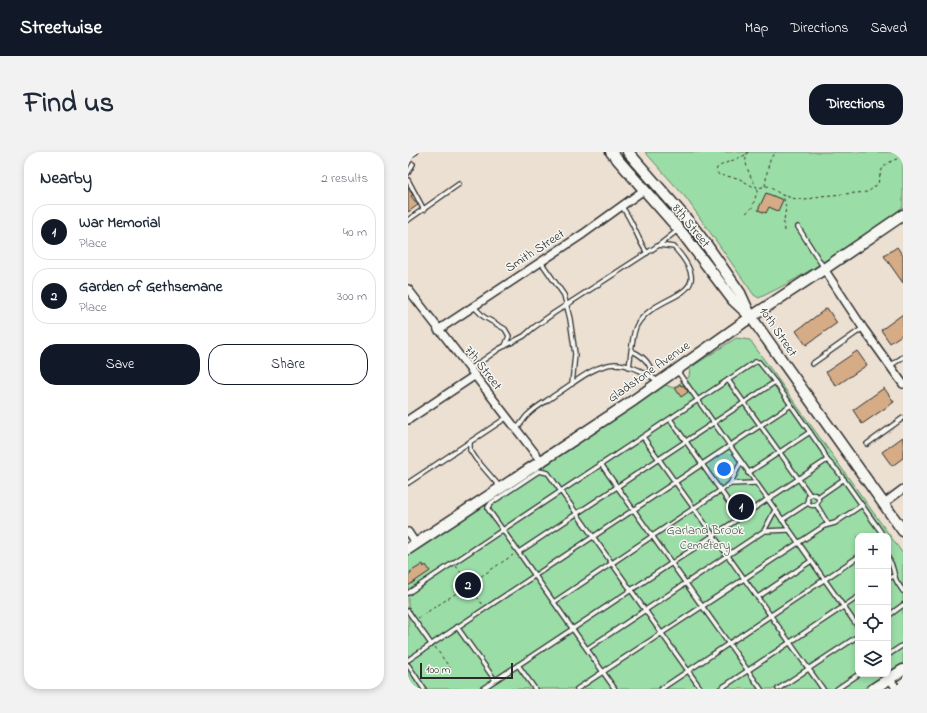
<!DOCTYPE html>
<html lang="en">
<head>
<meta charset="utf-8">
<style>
	body { margin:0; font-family:"Indie Flower",sans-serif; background:#f2f2f3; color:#1f2937 }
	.controls { position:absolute; right:12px; bottom:12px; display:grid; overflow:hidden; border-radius:8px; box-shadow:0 2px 6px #0003 }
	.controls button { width:36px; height:36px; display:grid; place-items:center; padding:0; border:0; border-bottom:1px solid #e0e1e3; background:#fff; color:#1f2937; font:20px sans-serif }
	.scale { position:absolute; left:12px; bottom:10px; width:93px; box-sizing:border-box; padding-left:4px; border:2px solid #2b2b2b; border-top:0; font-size:11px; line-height:14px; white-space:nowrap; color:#2b2b2b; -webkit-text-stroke:3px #f6f6f2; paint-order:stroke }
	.you { position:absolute; left:316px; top:317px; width:14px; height:14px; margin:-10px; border:3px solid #fff; border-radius:50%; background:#1a73e8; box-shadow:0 0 0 6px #1a73e833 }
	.badge { display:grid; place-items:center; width:26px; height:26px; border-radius:50%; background:#111827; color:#fff; font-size:13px; font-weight:700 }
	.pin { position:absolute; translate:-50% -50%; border:2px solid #fff; box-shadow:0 1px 4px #0006 }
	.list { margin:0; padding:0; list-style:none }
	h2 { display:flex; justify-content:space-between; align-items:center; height:52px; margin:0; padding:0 16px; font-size:17px }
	h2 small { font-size:13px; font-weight:400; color:#747a83 }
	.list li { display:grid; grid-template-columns:26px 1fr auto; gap:12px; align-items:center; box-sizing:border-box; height:56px; margin:0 8px 8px; padding:0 8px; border:1px solid #e0e1e3; border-radius:16px }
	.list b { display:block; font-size:15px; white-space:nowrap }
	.list p { margin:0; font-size:13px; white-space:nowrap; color:#747a83 }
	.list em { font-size:13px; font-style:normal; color:#747a83 }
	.actions { display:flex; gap:8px; padding:12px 16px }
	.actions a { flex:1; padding:9px 0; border:1px solid #111827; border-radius:16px; text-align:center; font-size:14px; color:#111827 }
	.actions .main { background:#111827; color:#fff }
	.icon { flex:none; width:22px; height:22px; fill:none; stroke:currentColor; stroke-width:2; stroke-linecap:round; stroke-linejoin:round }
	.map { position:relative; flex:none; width:495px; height:537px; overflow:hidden; border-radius:16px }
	header { display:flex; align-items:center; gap:24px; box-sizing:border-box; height:56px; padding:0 20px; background:#111827; color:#fff }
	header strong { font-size:19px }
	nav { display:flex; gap:22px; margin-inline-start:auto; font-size:14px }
	.intro { display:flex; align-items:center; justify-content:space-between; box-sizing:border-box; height:96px; padding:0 24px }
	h1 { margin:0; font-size:28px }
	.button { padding:10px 18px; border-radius:16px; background:#111827; color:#fff; font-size:14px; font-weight:700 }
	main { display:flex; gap:24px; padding:0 24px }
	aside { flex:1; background:#fff; border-radius:16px; box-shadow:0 2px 6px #0003 }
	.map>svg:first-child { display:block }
</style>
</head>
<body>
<header>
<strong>Streetwise</strong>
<nav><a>Map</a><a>Directions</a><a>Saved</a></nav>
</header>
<div class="intro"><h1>Find us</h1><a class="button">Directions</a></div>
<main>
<aside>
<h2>Nearby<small>2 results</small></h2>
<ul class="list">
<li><span class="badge">1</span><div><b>War Memorial</b><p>Place</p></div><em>40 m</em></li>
<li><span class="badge">2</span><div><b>Garden of Gethsemane</b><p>Place</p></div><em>300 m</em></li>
</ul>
<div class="actions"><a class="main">Save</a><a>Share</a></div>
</aside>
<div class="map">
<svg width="495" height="537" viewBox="0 0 495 537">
	<rect width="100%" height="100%" fill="#ece0d2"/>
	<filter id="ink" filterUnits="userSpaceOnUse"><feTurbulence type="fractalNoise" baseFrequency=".025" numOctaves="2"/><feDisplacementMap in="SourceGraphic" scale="8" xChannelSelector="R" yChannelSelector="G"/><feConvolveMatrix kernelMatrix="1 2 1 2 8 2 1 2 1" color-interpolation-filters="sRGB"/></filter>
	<g filter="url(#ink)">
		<g fill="#9bdda7" stroke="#638469">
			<path d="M237 0H495V55C449 88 402 122 351 146L346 143 278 46Z"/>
			<path d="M328 186 342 188 495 402V511L480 520V384H450V522H478L455 537H0V401L256 232 265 236 281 225 282 216Z"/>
		</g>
		<g fill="#d6ac87" stroke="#2b2b2b">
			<path d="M0 36 5 43 3 44 10 53 0 60Z"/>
			<path d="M358 41 375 48 370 59 361 55 358 61 350 58Z"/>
			<path d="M489 95 495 104V131L476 104Z"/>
			<path d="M419 156 429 171 398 193 388 179Z"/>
			<path d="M495 162V182L482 191 473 178Z"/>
			<path d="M449 199 459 213 428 234 418 220Z"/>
			<path d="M272 232 273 234 275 233 280 240 273 245 267 236Z"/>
			<path d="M476 236 486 250 454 272 445 258Z"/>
			<path d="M495 285V306L484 314 474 300Z"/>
			<path d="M15 412 16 415 18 413 22 419 0 434V424L3 422 2 420Z"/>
		</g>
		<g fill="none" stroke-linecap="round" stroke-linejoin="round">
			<g stroke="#2b2b2b" stroke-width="6">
				<g id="lane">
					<path d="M0 5 8 0"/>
					<path d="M0 21 5 12"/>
					<path d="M0 28 16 58"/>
					<path d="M214 55C225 69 229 86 239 101"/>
					<path d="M0 68 51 32"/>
					<path d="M390 75 416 116"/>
					<path d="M133 110 156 143 162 167 167 202 164 232"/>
					<path d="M65 154 76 165 97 177 101 184 97 194"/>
					<path d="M224 199C235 204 244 212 244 225"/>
					<path d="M404 212 455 176"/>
					<path d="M482 214 495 205"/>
					<path d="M221 215C223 204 224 181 229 173 249 138 314 148 266 95L251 93"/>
					<path d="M61 218 91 197 116 184 125 176 146 161 251 93 270 78"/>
					<path d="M270 220 450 475"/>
					<path d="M320 228 402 343"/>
					<path d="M262 267 332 366"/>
					<path d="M108 277C114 272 116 265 122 261 129 254 139 249 147 243 165 232 185 213 207 212 222 212 238 221 250 229"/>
					<path d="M235 285 415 537"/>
					<path d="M62 290V298L68 307 92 335"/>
					<path d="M459 292 495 266"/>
					<path d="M193 312 353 537"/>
					<path d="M340 321 402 280"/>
					<path d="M0 331 98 266"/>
					<path d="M322 332 333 310"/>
					<circle cx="405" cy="348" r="5.5"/>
					<path d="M410 345 436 327"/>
					<path d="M408 352 420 372"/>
					<path d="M374 368 400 351"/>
					<path d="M356 379 367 358"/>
					<path d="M111 400 367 230"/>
					<path d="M480 406C486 415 484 415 487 425 488 430 492 434 495 439"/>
					<path d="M480 426 487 424"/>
					<path d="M0 441 347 210H351L367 230 415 299 419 308 429 318 473 380 474 384"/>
					<path d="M350 445 403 409"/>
					<path d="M146 450 322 332 347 331"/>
					<path d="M0 459 23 492"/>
					<path d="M480 464 495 453"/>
					<path d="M49 475 87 528"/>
					<path d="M179 497 356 379 381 378"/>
					<path d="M480 503 495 493"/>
					<path d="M0 508 383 253"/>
					<path d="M0 513 16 537"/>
					<path d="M110 513 127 537"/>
					<path d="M74 537 419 308"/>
					<path d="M169 537 416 374 427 371 454 353"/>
					<path d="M207 537 80 357V355L83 351 131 319 140 321 293 537"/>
					<path d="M253 537 450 405"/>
					<path d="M312 537 450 445"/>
					<path d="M370 537 450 484"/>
					<path d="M429 537 451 522"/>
				</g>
			</g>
			<g stroke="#2b2b2b" stroke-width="10">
				<g id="street">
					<path d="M416 117 455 176 495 232"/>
					<path d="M0 137 133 309"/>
					<path d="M30 178 175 82 236 38"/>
					<path d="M0 268 66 224"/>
					<path d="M475 352 495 337"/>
					<path d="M0 380 8 392"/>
					<path d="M481 526 489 537"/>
				</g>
			</g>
			<g stroke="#2b2b2b" stroke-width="13">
				<g id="secondary">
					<path d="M203 0 275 82 325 148 340 162"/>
					<path d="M220 0 282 71 298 92 332 141 343 165 495 379"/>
					<path d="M0 397 226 248 343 165 416 117 495 63"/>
					<path d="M465 537 495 518"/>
				</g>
			</g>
			<g stroke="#2b2b2b" stroke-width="1" stroke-dasharray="3 3" stroke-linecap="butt">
				<path d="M340 0C333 9 344 27 349 36L360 34 374 43"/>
				<path d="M337 3C328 8 317 10 309 16L308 19 311 23 330 26 344 34H348"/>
				<path d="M357 34C359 24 359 7 368 0"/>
				<path d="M338 61 344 56 350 37"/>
				<path d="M376 79C374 64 382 57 374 43L388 47 398 48 412 44 460 40 470 32C474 11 476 13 495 4"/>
				<path d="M48 414 60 431"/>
				<path d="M63 431 62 430 57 432 60 435 64 433 63 431 105 403"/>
				<path d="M62 435 74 452"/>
				<path d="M10 466 58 435"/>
				<path d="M27 495 42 516"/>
			</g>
			<use href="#lane" stroke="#f6f6f2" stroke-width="3.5"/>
			<use href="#street" stroke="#f6f6f2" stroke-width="7"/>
			<use href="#secondary" stroke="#f6f6f2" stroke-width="10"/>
		</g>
	</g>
	<g text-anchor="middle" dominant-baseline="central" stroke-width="3" stroke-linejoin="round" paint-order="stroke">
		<g font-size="13" fill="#2b2b2b" stroke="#f6f6f2">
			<text transform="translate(283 74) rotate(51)">8th Street</text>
			<text transform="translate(127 99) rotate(-33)">Smith Street</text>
			<text transform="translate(370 180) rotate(56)">10th Street</text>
			<text transform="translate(75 216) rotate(52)">7th Street</text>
			<text transform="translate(241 220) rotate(-35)">Gladstone Avenue</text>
		</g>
		<g font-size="13" fill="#47584a" stroke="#f6f6f2">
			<text x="297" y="378">Garland Brook<tspan x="297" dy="15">Cemetery</tspan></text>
		</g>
	</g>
</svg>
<div class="controls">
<button>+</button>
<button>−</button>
<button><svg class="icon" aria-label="locate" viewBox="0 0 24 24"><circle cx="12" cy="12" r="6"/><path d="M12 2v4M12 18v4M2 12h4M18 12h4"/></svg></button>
<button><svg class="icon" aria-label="layers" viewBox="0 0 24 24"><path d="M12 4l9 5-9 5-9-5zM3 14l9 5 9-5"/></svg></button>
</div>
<div class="scale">100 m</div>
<div class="you"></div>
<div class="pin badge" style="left:333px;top:355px">1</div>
<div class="pin badge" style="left:60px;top:433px">2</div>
</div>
</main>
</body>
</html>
